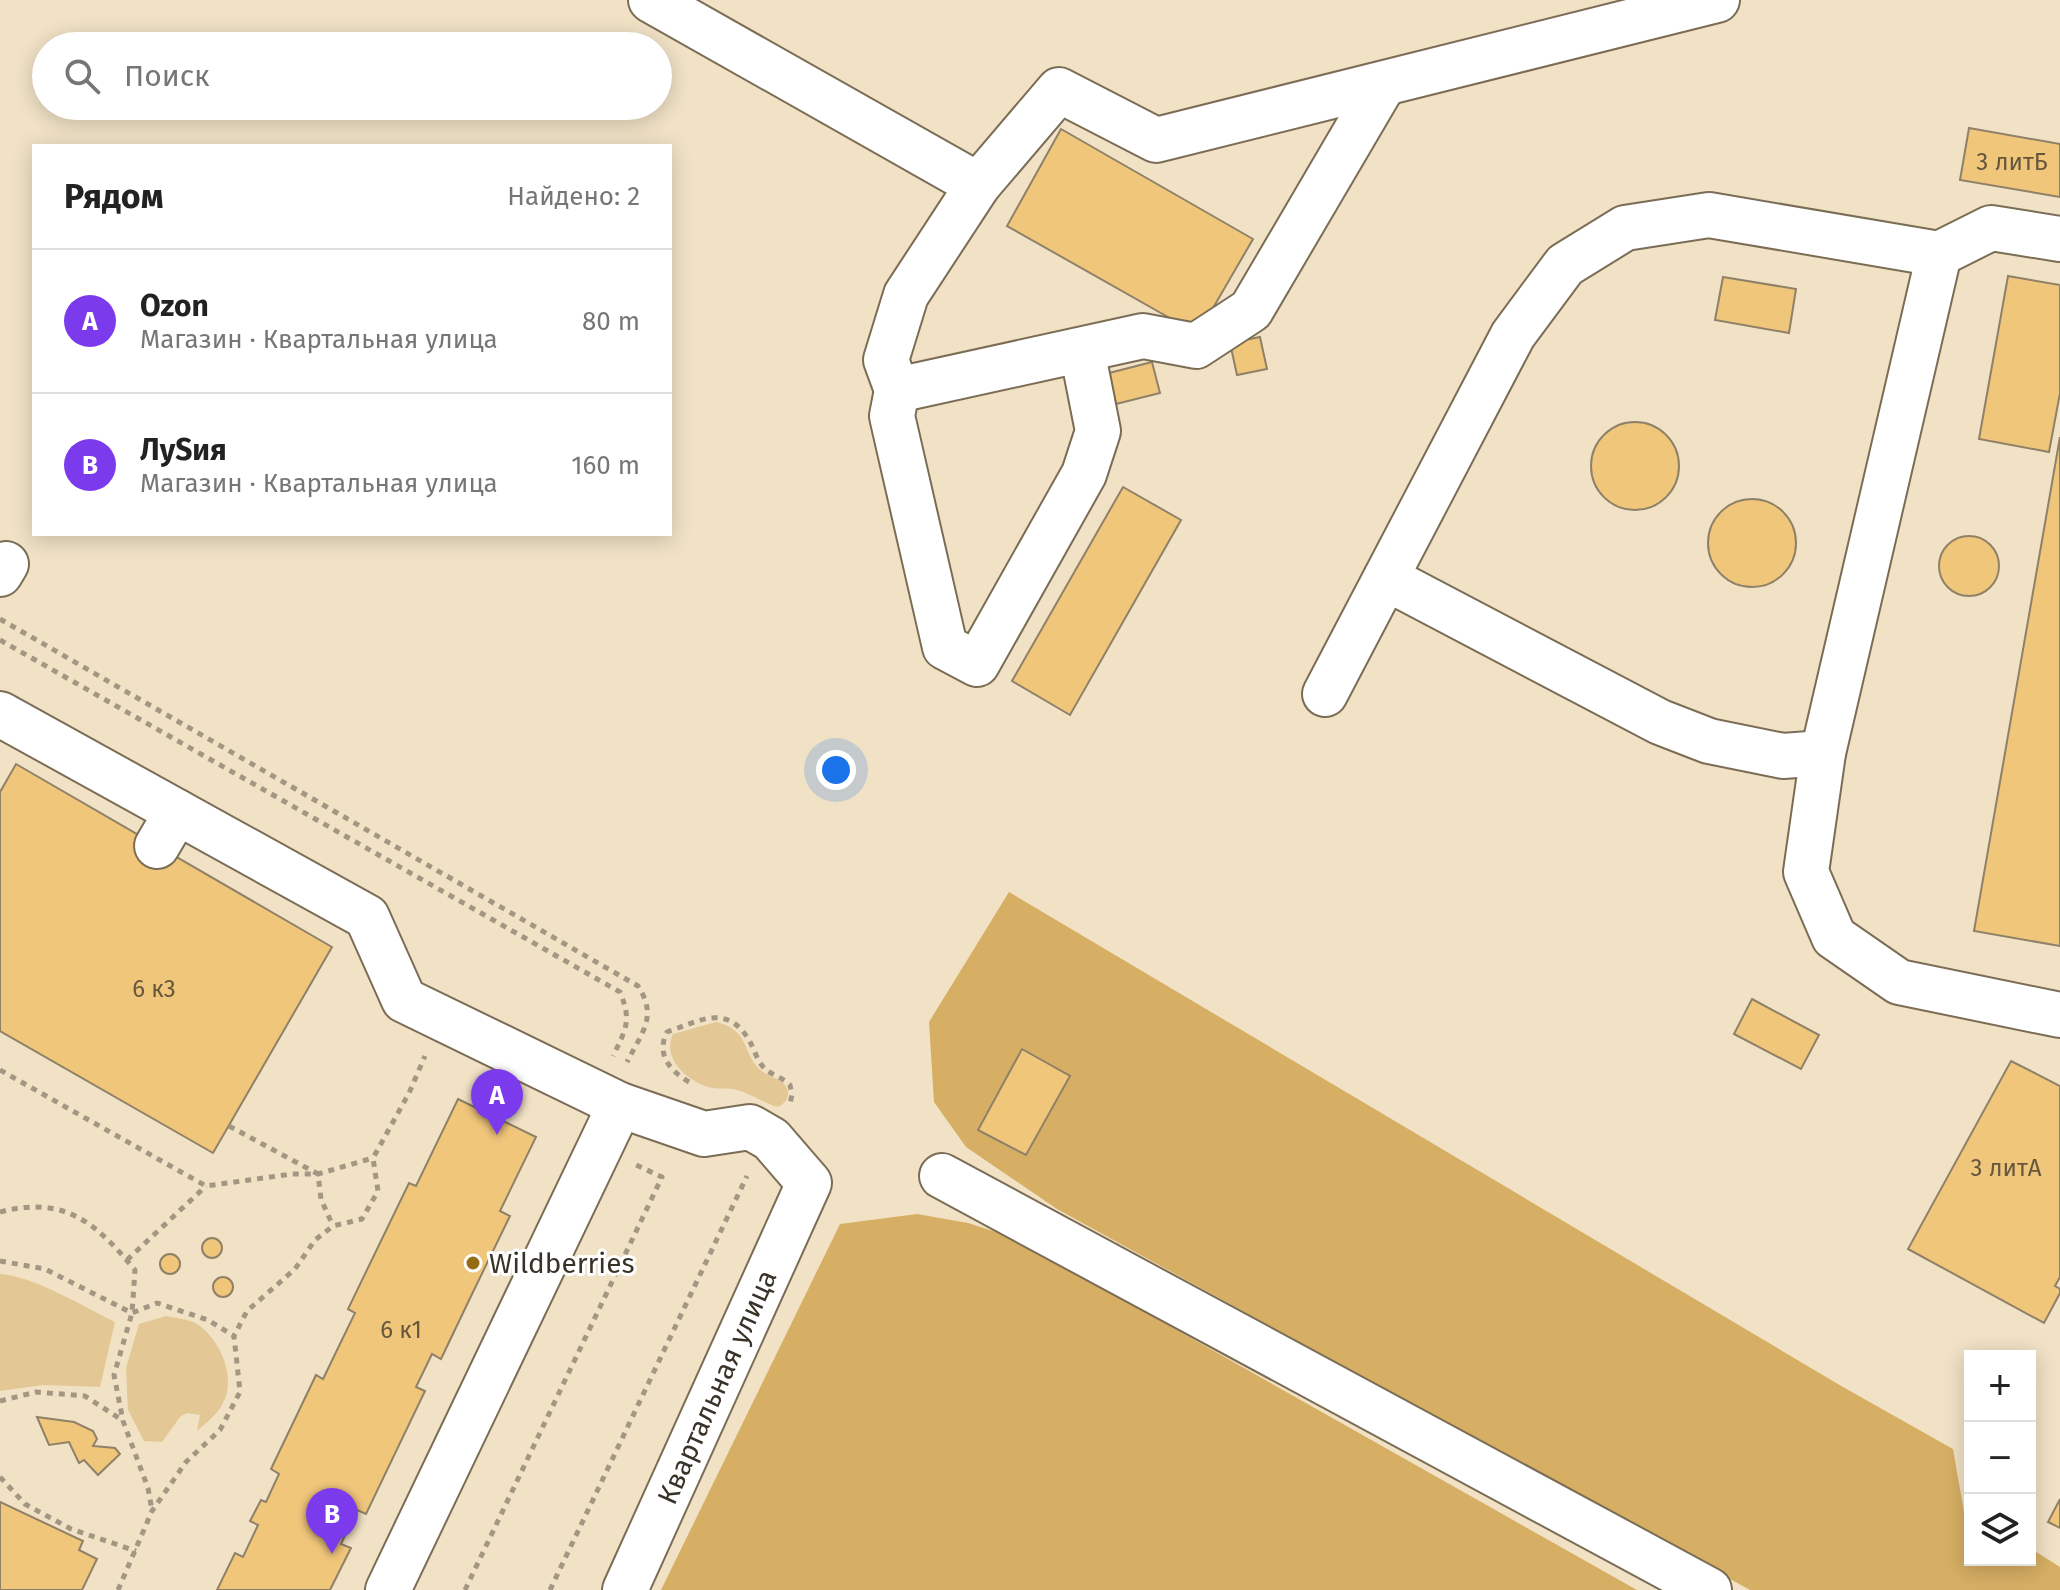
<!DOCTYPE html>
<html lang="ru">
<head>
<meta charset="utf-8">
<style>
	body { margin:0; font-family:"Fira Sans",sans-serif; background:#f6f6f6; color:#222 }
	.controls { position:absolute; right:24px; bottom:24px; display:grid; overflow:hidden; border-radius:0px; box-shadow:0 4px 20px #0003 }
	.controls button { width:72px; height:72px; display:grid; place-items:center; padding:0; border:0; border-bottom:2px solid #e0e0e0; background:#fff; color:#222; font:40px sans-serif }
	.you { position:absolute; left:836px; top:770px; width:28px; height:28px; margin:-20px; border:6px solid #fff; border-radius:50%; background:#1a73e8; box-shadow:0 0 0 12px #1a73e833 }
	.badge { display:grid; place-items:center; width:52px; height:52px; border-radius:50%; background:#7c3aed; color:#fff; font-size:26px; font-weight:700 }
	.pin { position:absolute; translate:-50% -66px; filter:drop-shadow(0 2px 4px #0008) }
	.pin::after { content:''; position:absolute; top:42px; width:28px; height:24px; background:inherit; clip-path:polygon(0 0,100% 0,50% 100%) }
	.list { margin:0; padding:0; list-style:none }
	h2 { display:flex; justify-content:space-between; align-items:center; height:104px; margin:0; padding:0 32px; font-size:34px }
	h2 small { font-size:26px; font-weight:400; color:#767676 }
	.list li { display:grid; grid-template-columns:52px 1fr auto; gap:24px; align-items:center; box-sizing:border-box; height:144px; padding:0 32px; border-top:2px solid #e0e0e0 }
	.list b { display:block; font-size:30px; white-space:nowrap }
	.list p { margin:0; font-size:26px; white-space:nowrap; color:#767676 }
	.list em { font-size:26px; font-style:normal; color:#767676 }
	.icon { flex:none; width:44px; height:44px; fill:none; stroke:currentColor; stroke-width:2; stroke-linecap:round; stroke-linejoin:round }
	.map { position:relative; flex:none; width:2060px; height:1590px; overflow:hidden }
	.search { position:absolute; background:#fff; box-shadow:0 4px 20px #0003; left:32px; top:32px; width:640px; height:88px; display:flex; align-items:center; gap:20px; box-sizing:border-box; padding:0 28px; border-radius:44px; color:#767676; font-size:30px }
	.panel { position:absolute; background:#fff; box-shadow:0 4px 20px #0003; left:32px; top:144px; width:640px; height:392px; border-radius:0px }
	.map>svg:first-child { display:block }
</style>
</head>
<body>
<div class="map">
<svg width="2060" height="1590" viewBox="0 0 2060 1590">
	<rect width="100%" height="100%" fill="#f1e2c6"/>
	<g fill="#e3c795">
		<path d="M716 1022C752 1030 741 1056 763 1072 771 1078 785 1079 788 1091 789 1099 784 1103 779 1107L774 1106C761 1101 746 1091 732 1089 726 1088 719 1089 712 1088 689 1083 661 1059 673 1034Z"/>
		<path d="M0 1274C34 1276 84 1307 115 1322L100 1387 43 1385 0 1391Z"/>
		<path d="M166 1316C175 1318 189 1319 197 1324 220 1339 237 1378 223 1403 217 1415 206 1423 197 1431L200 1415 187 1413 180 1417 162 1442 144 1441 128 1410 126 1368 139 1324Z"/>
	</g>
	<g fill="#d7af64">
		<path d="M1009 892 1843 1387 1953 1449 1964 1512 1970 1516V1560H2030V1548L2060 1567V1590H1750L1057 1209 966 1147 934 1102 929 1022Z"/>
		<path d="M917 1214 968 1223 1012 1237 1637 1590H661L840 1224Z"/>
	</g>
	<g fill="#f0c67b" stroke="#8f8168" stroke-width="2">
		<path d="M1969 128 2060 144V197L1960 180Z"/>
		<path d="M1061 129 1253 239 1198 334 1007 226Z"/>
		<path d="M2008 276 2060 285V393L2049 452 1979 439Z"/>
		<path d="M1723 277 1796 289 1789 333 1715 320Z"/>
		<path d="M1260 337 1267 369 1237 375 1230 343Z"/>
		<path d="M1152 362 1160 393 1116 404 1109 373Z"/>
		<circle cx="1635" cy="466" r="44"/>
		<path d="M2060 437V946L1974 931Z"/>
		<path d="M1123 487 1181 520 1070 715 1012 681Z"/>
		<circle cx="1752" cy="543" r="44"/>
		<circle cx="1969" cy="566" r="30"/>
		<path d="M16 764 332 947 213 1153 0 1031V792Z"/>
		<path d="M1752 999 1819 1035 1801 1069 1734 1034Z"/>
		<path d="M1022 1049 1070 1076 1026 1155 978 1130Z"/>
		<path d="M2011 1061 2060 1086V1277L2055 1286 2060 1289V1293L2044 1323 1908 1249Z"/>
		<path d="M458 1099 536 1137 500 1211 510 1216 473 1292 441 1359 432 1354 416 1387 425 1391 366 1514 357 1510 341 1544 351 1548 330 1590H217L235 1553 243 1557 258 1525 250 1521 261 1500 266 1502 279 1474 271 1469 316 1375 323 1379 355 1313 348 1309 409 1183 416 1186Z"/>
		<circle cx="212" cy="1248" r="10"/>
		<circle cx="170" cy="1264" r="10"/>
		<circle cx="223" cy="1287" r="10"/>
		<path d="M37 1417 74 1422 93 1431 97 1439 93 1446 115 1448 120 1454 98 1475 84 1460 79 1463 69 1442 49 1445Z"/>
		<path d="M2060 1499V1528L2048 1522Z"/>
		<path d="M0 1502 83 1541 79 1550 97 1559 82 1590H0Z"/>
	</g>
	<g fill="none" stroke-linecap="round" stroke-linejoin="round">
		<g stroke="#7b6d55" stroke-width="48">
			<g id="minor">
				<path d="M651 0 978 185"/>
				<path d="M2060 239 1991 228 1939 254 1823 753 1806 872 1834 937 1899 982 2060 1015"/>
				<path d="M1082 350 1098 431 1084 474 977 664 945 647 892 416 897 390 1143 336 1196 346 1251 310 1383 85"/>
				<path d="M897 390 886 360 906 295 978 185 1059 90 1156 140 1717 0"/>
				<path d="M0 574 6 564"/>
				<path d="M1386 578 1660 722 1709 741 1783 756 1823 753"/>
				<path d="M1325 694 1513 335 1565 265 1625 228 1709 215 1939 254"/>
				<path d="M0 714 367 917 404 1000 620 1105 704 1134 750 1127 771 1139 809 1183 625 1590"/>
				<path d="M157 846 177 812"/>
				<path d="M942 1176 1709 1590"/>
				<path d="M388 1590 620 1105"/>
			</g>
		</g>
		<g stroke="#a39783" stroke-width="5" stroke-dasharray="6 6" stroke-linecap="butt">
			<path d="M0 619 638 986C658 1017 642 1032 627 1062"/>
			<path d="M0 640 620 992C632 1021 626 1029 613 1056"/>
			<path d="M0 1070 206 1186 292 1174H318L373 1158"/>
			<path d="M689 1082C669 1070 656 1054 667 1032 699 1021 727 1003 749 1040 754 1049 757 1060 764 1068 771 1075 782 1077 790 1085L792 1095 790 1103"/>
			<path d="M229 1126 318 1174 321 1199 333 1226"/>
			<path d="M0 1212C65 1195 96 1223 135 1270L132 1313 114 1375 123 1421 148 1488 152 1510"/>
			<path d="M127 1260 206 1186"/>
			<path d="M0 1261 45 1269 132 1313 157 1303 208 1320 234 1336"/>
			<path d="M0 1401 36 1392 85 1396 122 1420"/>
			<path d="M0 1477 25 1504 71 1529 136 1551"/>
			<path d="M118 1590 152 1511 186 1462 220 1430 240 1392 234 1336 247 1311 295 1269 315 1240 333 1226 362 1219 378 1191 373 1158 409 1093 425 1056"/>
			<path d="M465 1590 662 1177 636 1165"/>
			<path d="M550 1590 747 1176"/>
		</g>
		<use href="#minor" stroke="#fff" stroke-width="44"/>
	</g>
	<circle fill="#946c15" stroke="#fff" stroke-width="3" cx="473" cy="1263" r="8"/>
	<g text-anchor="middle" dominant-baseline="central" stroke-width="6" stroke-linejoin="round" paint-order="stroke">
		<g font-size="24" fill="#66573d">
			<text x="2012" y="162">3 литБ</text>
			<text x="154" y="989">6 к3</text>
			<text x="2006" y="1168">3 литА</text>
			<text x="401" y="1330">6 к1</text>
		</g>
		<g font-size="28" fill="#383228" stroke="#fff" text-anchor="start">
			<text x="489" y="1263">Wildberries</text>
		</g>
		<g font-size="28" fill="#383228" stroke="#fff">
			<text transform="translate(717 1387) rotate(-66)">Квартальная улица</text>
		</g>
	</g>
</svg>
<div class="controls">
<button>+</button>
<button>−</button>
<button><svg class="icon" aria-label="layers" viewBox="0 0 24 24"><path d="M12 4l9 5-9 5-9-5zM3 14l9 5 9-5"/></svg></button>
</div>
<div class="you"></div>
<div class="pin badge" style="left:497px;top:1135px">A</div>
<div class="pin badge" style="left:332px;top:1554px">B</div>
<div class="search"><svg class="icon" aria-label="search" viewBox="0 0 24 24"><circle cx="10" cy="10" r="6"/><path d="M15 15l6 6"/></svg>Поиск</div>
<section class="panel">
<h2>Рядом<small>Найдено: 2</small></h2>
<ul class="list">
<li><span class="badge">A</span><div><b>Ozon</b><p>Магазин · Квартальная улица</p></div><em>80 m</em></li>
<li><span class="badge">B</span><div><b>ЛуSия</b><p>Магазин · Квартальная улица</p></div><em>160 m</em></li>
</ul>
</section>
</div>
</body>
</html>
